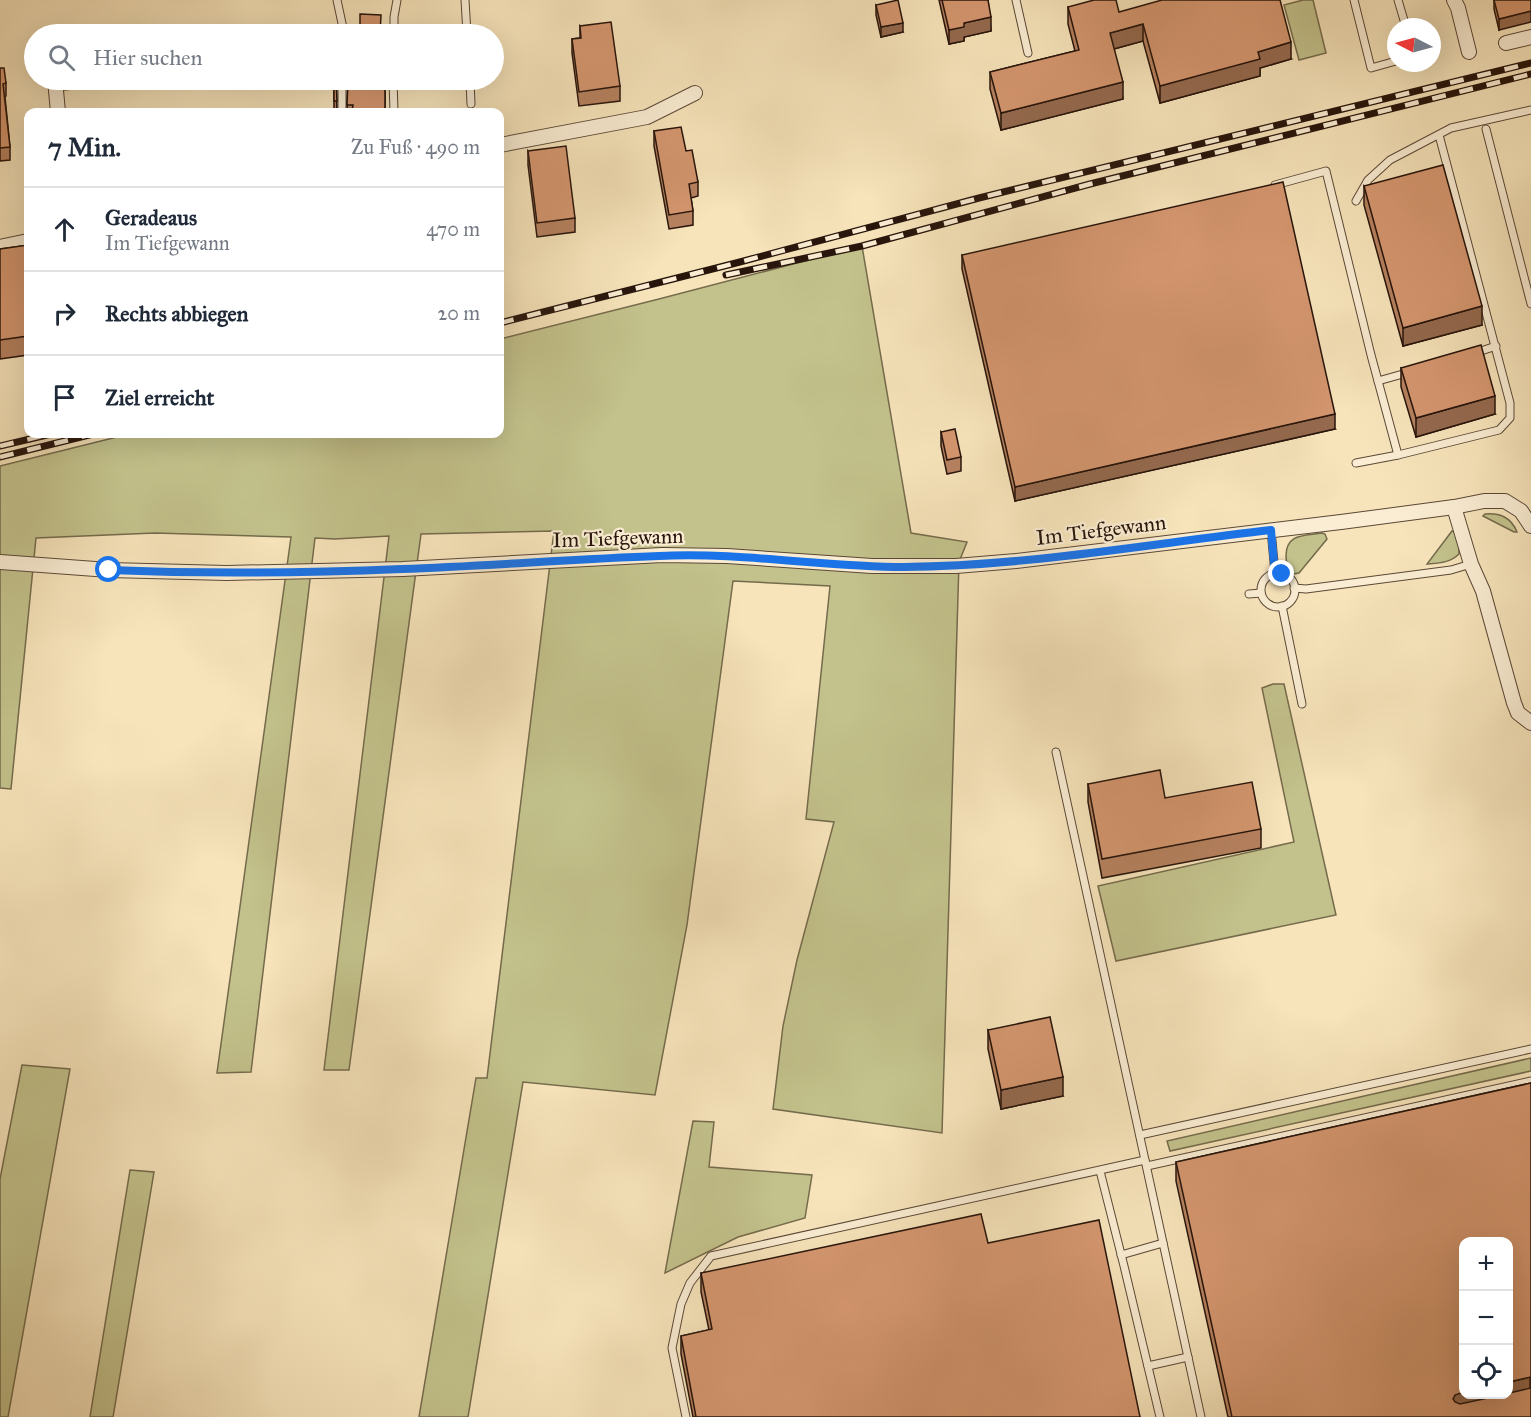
<!DOCTYPE html>
<html lang="de">
<head>
<meta charset="utf-8">
<style>
	body { margin:0; font-family:"IM FELL Great Primer",serif; background:#f2f2f3; color:#1f2937 }
	.controls { position:absolute; right:18px; bottom:18px; display:grid; overflow:hidden; border-radius:12px; box-shadow:0 6px 24px #0002 }
	.controls button { width:54px; height:54px; display:grid; place-items:center; padding:0; border:0; border-bottom:2px solid #e0e1e3; background:#fff; color:#1f2937; font:30px sans-serif }
	.compass { position:absolute; left:1387px; top:18px; width:54px; height:54px; border-radius:50%; background:#fff; box-shadow:0 6px 24px #0002; rotate:276deg }
	.stop { position:absolute; width:18px; height:18px; margin:-14px; border:4px solid #1a73e8; border-radius:50%; background:#fff }
	.stop.end { background:#1a73e8; border-color:#fff; box-shadow:0 2px 6px #0008 }
	.list { margin:0; padding:0; list-style:none }
	h2 { display:flex; justify-content:space-between; align-items:center; height:78px; margin:0; padding:0 24px; font-size:26px }
	h2 small { font-size:20px; font-weight:400; color:#747a83 }
	.list li { display:grid; grid-template-columns:39px 1fr auto; gap:18px; align-items:center; box-sizing:border-box; height:84px; padding:0 24px; border-top:2px solid #e0e1e3 }
	.list b { display:block; font-size:22px; white-space:nowrap }
	.list p { margin:0; font-size:20px; white-space:nowrap; color:#747a83 }
	.list em { font-size:20px; font-style:normal; color:#747a83 }
	.icon { flex:none; width:33px; height:33px; fill:none; stroke:currentColor; stroke-width:2; stroke-linecap:round; stroke-linejoin:round }
	.map { position:relative; flex:none; width:1531px; height:1417px; overflow:hidden }
	.search { position:absolute; background:#fff; box-shadow:0 6px 24px #0002; left:24px; top:24px; width:480px; height:66px; display:flex; align-items:center; gap:15px; box-sizing:border-box; padding:0 21px; border-radius:33px; color:#747a83; font-size:22px }
	.panel { position:absolute; background:#fff; box-shadow:0 6px 24px #0002; left:24px; top:108px; width:480px; height:330px; border-radius:12px }
	.map>svg:first-child { display:block }
</style>
</head>
<body>
<div class="map">
<svg width="1531" height="1417" viewBox="0 0 1531 1417">
	<rect width="100%" height="100%" fill="#f7e4bb"/>
	<filter id="stains"><feTurbulence type="fractalNoise" baseFrequency=".00333" numOctaves="4"/><feColorMatrix values="0 0 0 0 .2 0 0 0 0 .09 0 0 0 0 .02 0 0 0 .5 -.17"/></filter>
	<radialGradient id="worn" r=".72"><stop offset=".6" stop-color="#630" stop-opacity="0"/><stop offset="1" stop-color="#630" stop-opacity=".3"/></radialGradient>
	<g fill="#c3c28c" stroke="#756b4c" stroke-width="1.5">
		<path d="M1303 0H1313L1326 53 1299 60 1284 5Z"/>
		<path d="M862 246 911 533 967 542 959 562 942 1133 773 1109 783 1026 797 960 834 822 806 819 830 586 733 581 687 925 655 1095 523 1082 468 1417H419L476 1078H487L554 531 421 534 349 1070H324L389 536 335 539 315 538 251 1072 217 1073 291 537 155 533 36 538 11 789 0 788V466L129 434H500V339L659 299Z"/>
		<path d="M1485 514C1500 513 1511 517 1517 532H1514L1483 516Z"/>
		<path d="M1452 531 1455 532 1459 545V554C1450 563 1439 563 1427 564Z"/>
		<path d="M1322 533 1325 534 1327 539 1299 573 1293 574C1288 569 1286 563 1286 556 1286 533 1305 536 1322 533Z"/>
		<path d="M1273 684H1284L1336 915 1116 961 1098 886 1294 842 1262 688Z"/>
		<path d="M1531 1058V1071L1170 1151 1167 1141Z"/>
		<path d="M22 1065 70 1069 8 1417H0V1179Z"/>
		<path d="M693 1121 714 1122 709 1167 812 1175 805 1218 738 1237 665 1273Z"/>
		<path d="M130 1170 154 1172 113 1417H90Z"/>
	</g>
	<g fill="none" stroke-linecap="round" stroke-linejoin="round">
		<g stroke="#5b4837" stroke-width="9">
			<g id="service">
				<path d="M337 0 343 28V34"/>
				<path d="M465 0 467 34"/>
				<path d="M1016 0 1028 53"/>
				<path d="M1354 0 1371 68 1396 61"/>
				<path d="M1398 0 1406 27"/>
				<path d="M87 34V30L188 31V34"/>
				<path d="M394 34V17L397 0"/>
				<path d="M393 80 394 112"/>
				<path d="M470 80 471 104"/>
				<path d="M56 87 124 80"/>
				<path d="M342 112V80"/>
				<path d="M1486 129 1531 304"/>
				<path d="M1275 185 1326 171 1371 355 1398 455"/>
				<path d="M1356 201 1368 180 1390 160 1451 128 1531 110"/>
				<path d="M1475 353 1496 346"/>
				<path d="M1378 381 1410 372"/>
				<path d="M1356 463 1398 455 1499 430 1510 418V403L1439 135"/>
				<path d="M1271 530 1275 573"/>
				<circle cx="1278" cy="590" r="17"/>
				<path d="M1294 588 1306 589 1451 570 1471 564"/>
				<path d="M1249 594 1261 593"/>
				<path d="M1282 606 1302 704"/>
				<path d="M1056 752 1201 1417"/>
				<path d="M1140 1135 1531 1049"/>
				<path d="M1147 1166 1531 1081"/>
				<path d="M1100 1171 1124 1266 1160 1417"/>
				<path d="M1121 1255 1163 1243"/>
				<path d="M1148 1366 1188 1357"/>
				<path d="M686 1417 672 1348 681 1304 690 1283 711 1256 1145 1160"/>
			</g>
		</g>
		<g stroke="#5b4837" stroke-width="16">
			<g id="minor">
				<path d="M1454 0 1458 8 1469 52"/>
				<path d="M1506 43 1531 37"/>
				<path d="M55 80 58 112"/>
				<path d="M500 145 647 117 695 93"/>
				<path d="M0 247 28 241"/>
				<path d="M1454 507 1471 564 1483 591 1514 703 1518 713 1531 723"/>
				<path d="M0 562 109 570 227 573 403 569 662 555 727 556 872 566H956L1016 561 1341 522 1454 507 1484 501H1505L1521 511 1531 526"/>
			</g>
		</g>
		<use href="#service" stroke="#faedd3" stroke-width="7"/>
		<use href="#minor" stroke="#faedd3" stroke-width="14"/>
		<g stroke="#27140b" stroke-width="7">
			<g id="rail">
				<path d="M726 275 862 246 1090 184 1531 74"/>
				<path d="M500 323 736 263 979 198 1531 63"/>
				<path d="M0 446 51 434"/>
				<path d="M0 457 93 434"/>
			</g>
		</g>
		<use href="#rail" stroke="#faedd3" stroke-width="4.5" stroke-dasharray="14" stroke-linecap="butt"/>
	</g>
	<g fill="#b6815f" stroke="#27140b" stroke-width="1.5">
		<path d="M939 0H988L991 31 964 37V41L949 44Z"/>
		<path d="M1494 0H1531L1499 30 1494 9Z"/>
		<path d="M876 5 903 32 881 37 876 15Z"/>
		<path d="M1068 7 1119 12 1291 59 1260 68V76L1160 103 1143 41 1114 49 1123 99 1001 130 990 89V72L1075 51 1068 24Z"/>
		<path d="M580 26 620 86V101L579 106 572 53V39L580 38Z"/>
		<path d="M0 68 6 83V96L5 97 10 147V160L0 161Z"/>
		<path d="M334 80H336L337 112H334Z"/>
		<path d="M348 80 385 81V112H347Z"/>
		<path d="M654 131 686 151 698 182V196L691 198 693 211V225L669 229 654 146Z"/>
		<path d="M528 151 575 218V232L537 237 528 165Z"/>
		<path d="M1364 186 1482 325 1403 346 1364 205Z"/>
		<path d="M28 245V355L0 359V249Z"/>
		<path d="M962 255 1335 429 1015 501 962 269Z"/>
		<path d="M1401 368 1495 414 1416 437 1401 387Z"/>
		<path d="M941 432 961 457V471L947 474 941 446Z"/>
		<path d="M1088 784 1261 829V848L1102 878 1088 802Z"/>
		<path d="M988 1030 1063 1096 1001 1109 988 1049Z"/>
		<path d="M1531 1083V1417H1228L1176 1181V1162Z"/>
		<path d="M988 1243 1140 1417H693L681 1354V1336L709 1330 701 1292V1273Z"/>
	</g>
	<g fill="#94694e" stroke="#27140b" stroke-width="1.5">
		<path d="M1531 11V22L1499 30V19Z"/>
		<path d="M991 17V31L964 37V41L949 44V30L964 23Z"/>
		<path d="M903 23V32L881 37V27Z"/>
		<path d="M1143 24V41L1110 50V33Z"/>
		<path d="M1291 42V59L1260 68V76L1160 103V86L1258 52Z"/>
		<path d="M1123 82V99L1001 130V113Z"/>
		<path d="M1482 306V325L1403 346V328Z"/>
		<path d="M1495 396V414L1416 437V418Z"/>
		<path d="M1335 414V429L1015 501V487Z"/>
		<path d="M1063 1077V1096L1001 1109V1090Z"/>
		<path d="M1530 1377V1396L1458 1412 1453 1399 1455 1395 1458 1393 1464 1392V1395H1509V1382Z"/>
	</g>
	<g fill="#d4966f" stroke="#27140b" stroke-width="1.5">
		<path d="M898 0 903 23 881 27 876 5Z"/>
		<path d="M942 0H988L991 17 964 23V27L949 30Z"/>
		<path d="M1094 0H1116L1119 12 1162 0H1280L1291 42 1258 52 1260 59 1160 86 1143 24 1110 33 1123 82 1001 113 990 72 1079 50 1068 7Z"/>
		<path d="M1494 0H1531V11L1499 19Z"/>
		<path d="M360 14 381 15 380 34H360Z"/>
		<path d="M611 22 620 86 579 92 572 39 581 38 580 26Z"/>
		<path d="M444 32V34H426Z"/>
		<path d="M96 33 119 34H96Z"/>
		<path d="M0 68H4L6 83 3 84 10 147 0 148Z"/>
		<path d="M334 80H336L337 101H334Z"/>
		<path d="M348 80H379V81H385V111H352L353 105H347Z"/>
		<path d="M681 127 686 151 692 150 698 182 689 184 693 211 669 215 654 131Z"/>
		<path d="M566 146 575 218 537 223 528 151Z"/>
		<path d="M1443 165 1482 306 1403 328 1364 186Z"/>
		<path d="M1283 182 1335 414 1015 487 962 255Z"/>
		<path d="M28 245V336L0 340V249Z"/>
		<path d="M1481 345 1495 396 1416 418 1401 368Z"/>
		<path d="M955 429 961 457 947 460 941 432Z"/>
		<path d="M1160 770 1165 798 1252 782 1261 829 1102 859 1088 784Z"/>
		<path d="M1050 1017 1063 1077 1001 1090 988 1030Z"/>
		<path d="M1531 1083V1377L1509 1382V1242H1464V1392L1455 1395 1453 1399 1455 1402 1460 1404 1502 1395H1509V1393L1531 1388V1417H1232L1176 1162Z"/>
		<path d="M981 1214 988 1243 1099 1220 1140 1417H696L681 1336 712 1329 701 1273Z"/>
	</g>
	<g fill="none" stroke-linecap="round" stroke-linejoin="round">
		<path stroke="#1a73e8" stroke-width="8" d="M109 570C207 574 304 573 402 569 488 566 573 559 659 556 741 552 823 567 904 567 1027 566 1149 544 1271 530L1275 573 1282 574"/>
	</g>
	<g text-anchor="middle" dominant-baseline="central" stroke-width="4.5" stroke-linejoin="round" paint-order="stroke">
		<g font-size="21" fill="#27140b" stroke="#faedd3">
			<text transform="translate(1101 530) rotate(-7)">Im Tiefgewann</text>
			<text transform="translate(618 538) rotate(-2)">Im Tiefgewann</text>
		</g>
	</g>
	<rect width="100%" height="100%" filter="url(#stains)"/>
	<rect width="100%" height="100%" fill="url(#worn)"/>
</svg>
<div class="controls">
<button>+</button>
<button>−</button>
<button><svg class="icon" aria-label="locate" viewBox="0 0 24 24"><circle cx="12" cy="12" r="6"/><path d="M12 2v4M12 18v4M2 12h4M18 12h4"/></svg></button>
</div>
<svg class="compass" viewBox="-18 -18 36 36"><path d="M0-13l5 13h-10z" fill="#e53935"/><path d="M0 13l5-13h-10z" fill="#747a83"/></svg>
<div class="stop" style="left:109px;top:570px"></div>
<div class="stop end" style="left:1282px;top:574px"></div>
<div class="search"><svg class="icon" aria-label="search" viewBox="0 0 24 24"><circle cx="10" cy="10" r="6"/><path d="M15 15l6 6"/></svg>Hier suchen</div>
<section class="panel">
<h2>7 Min.<small>Zu Fuß · 490 m</small></h2>
<ul class="list">
<li><svg class="icon" aria-label="ahead" viewBox="0 0 24 24"><path d="M12 20V5M6 11l6-6 6 6"/></svg><div><b>Geradeaus</b><p>Im Tiefgewann</p></div><em>470 m</em></li>
<li><svg class="icon" aria-label="right" viewBox="0 0 24 24"><path d="M7 20v-9h11M14 6l5 5-5 5"/></svg><div><b>Rechts abbiegen</b></div><em>20 m</em></li>
<li><svg class="icon" aria-label="arrive" viewBox="0 0 24 24"><path d="M6 21V4h12l-3 4 3 4H6"/></svg><div><b>Ziel erreicht</b></div></li>
</ul>
</section>
</div>
</body>
</html>
